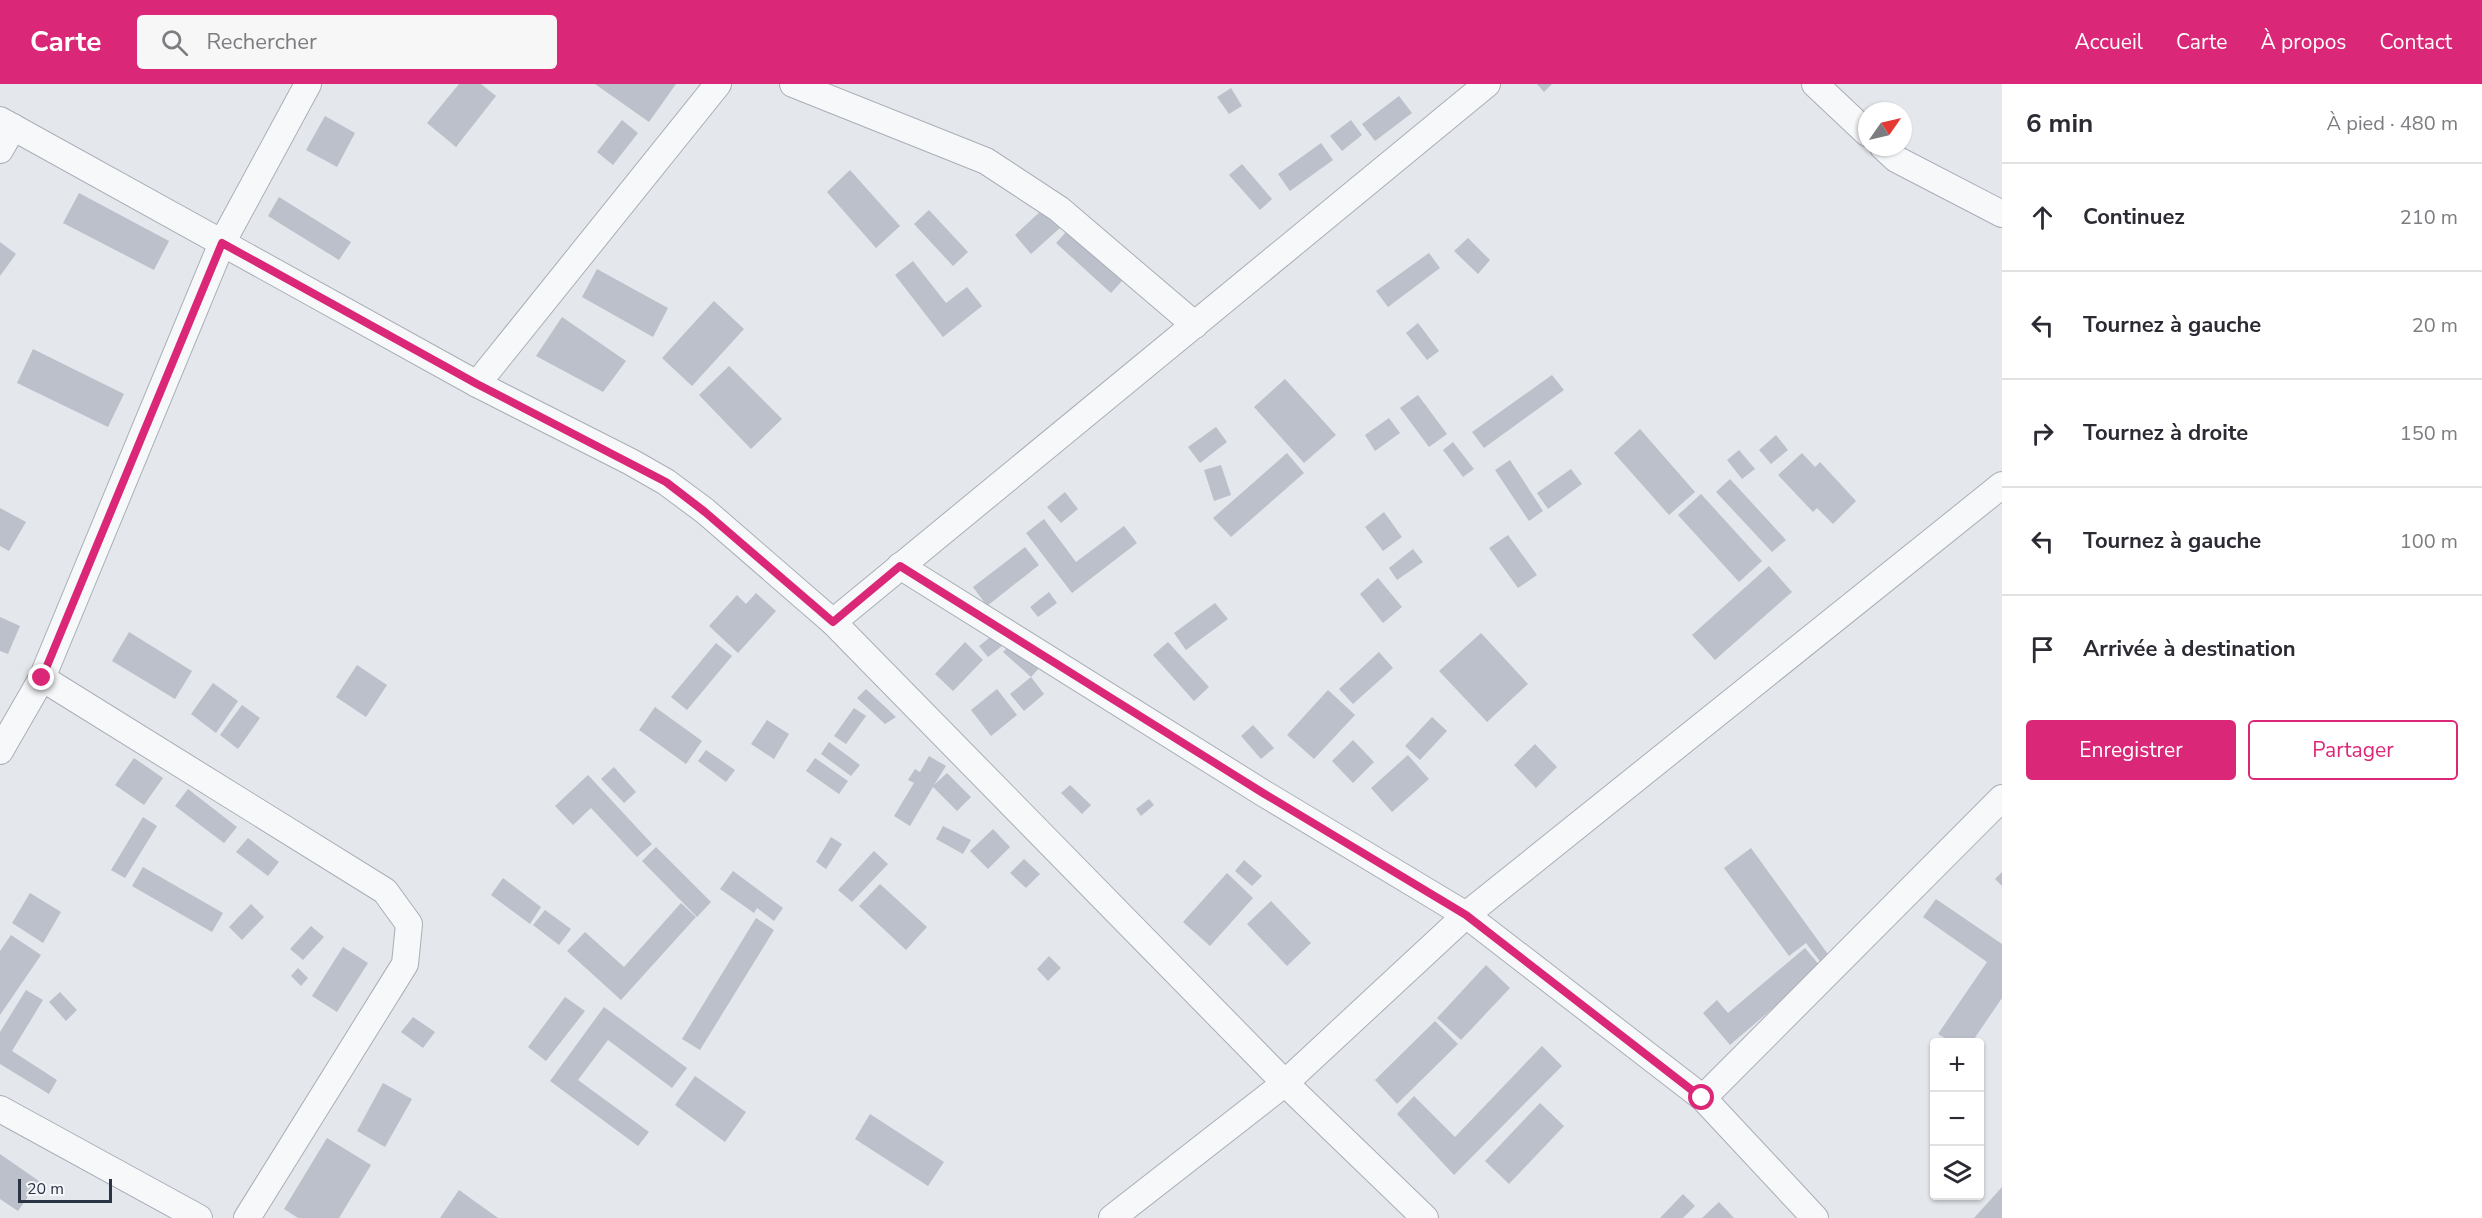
<!DOCTYPE html>
<html lang="fr">
<head>
<meta charset="utf-8">
<style>
	body { margin:0; font-family:"Nunito Sans",sans-serif; background:#f7f7f7; color:#2b2b33 }
	.controls { position:absolute; right:18px; bottom:18px; display:grid; overflow:hidden; border-radius:6px; box-shadow:0 2px 4px #0004 }
	.controls button { width:54px; height:54px; display:grid; place-items:center; padding:0; border:0; border-bottom:2px solid #e1e1e2; background:#fff; color:#2b2b33; font:30px sans-serif }
	.compass { position:absolute; left:1858px; top:18px; width:54px; height:54px; border-radius:50%; background:#fff; box-shadow:0 2px 4px #0004; rotate:56deg }
	.scale { position:absolute; left:18px; bottom:15px; width:94px; box-sizing:border-box; padding-left:6px; border:3px solid #2b3445; border-top:0; font-size:16px; line-height:21px; white-space:nowrap; color:#2b3445; -webkit-text-stroke:4px #f4f6f9; paint-order:stroke }
	.stop { position:absolute; width:18px; height:18px; margin:-14px; border:4px solid #db2777; border-radius:50%; background:#fff }
	.stop.end { background:#db2777; border-color:#fff; box-shadow:0 2px 6px #0008 }
	.list { margin:0; padding:0; list-style:none }
	h2 { display:flex; justify-content:space-between; align-items:center; height:78px; margin:0; padding:0 24px; font-size:26px }
	h2 small { font-size:20px; font-weight:400; color:#7c7c81 }
	.list li { display:grid; grid-template-columns:39px 1fr auto; gap:18px; align-items:center; box-sizing:border-box; height:108px; padding:0 24px; border-top:2px solid #e1e1e2 }
	.list b { display:block; font-size:22px; white-space:nowrap }
	.list em { font-size:20px; font-style:normal; color:#7c7c81 }
	.actions { display:flex; gap:12px; padding:18px 24px }
	.actions a { flex:1; padding:14px 0; border:2px solid #db2777; border-radius:6px; text-align:center; font-size:21px; color:#db2777 }
	.actions .main { background:#db2777; color:#fff }
	.icon { flex:none; width:33px; height:33px; fill:none; stroke:currentColor; stroke-width:2; stroke-linecap:round; stroke-linejoin:round }
	.map { position:relative; flex:none; width:2002px; height:1134px; overflow:hidden }
	header { display:flex; align-items:center; gap:36px; box-sizing:border-box; height:84px; padding:0 30px; background:#db2777; color:#fff }
	header strong { font-size:28px }
	nav { display:flex; gap:33px; margin-inline-start:auto; font-size:21px }
	.search { width:420px; height:54px; background:#f7f7f7; display:flex; align-items:center; gap:15px; box-sizing:border-box; padding:0 21px; border-radius:6px; color:#7c7c81; font-size:22px }
	main { display:flex }
	aside { flex:1; background:#fff }
	.map>svg:first-child { display:block }
</style>
</head>
<body>
<header>
<strong>Carte</strong>
<div class="search"><svg class="icon" aria-label="search" viewBox="0 0 24 24"><circle cx="10" cy="10" r="6"/><path d="M15 15l6 6"/></svg>Rechercher</div>
<nav><a>Accueil</a><a>Carte</a><a>À propos</a><a>Contact</a></nav>
</header>
<main>
<div class="map">
<svg width="2002" height="1134" viewBox="0 0 2002 1134">
	<rect width="100%" height="100%" fill="#e4e7ec"/>
	<g fill="#bbc0ca">
		<path d="M459 0H481L496 12 456 63 427 39Z"/>
		<path d="M595 0H676L649 38Z"/>
		<path d="M1537 0H1552L1544 8Z"/>
		<path d="M1231 4 1242 22 1229 30 1217 13Z"/>
		<path d="M1399 12 1412 29 1375 57 1362 40Z"/>
		<path d="M325 32 355 49 337 83 306 66Z"/>
		<path d="M622 36 638 49 613 81 597 68Z"/>
		<path d="M1351 36 1362 51 1342 67 1330 52Z"/>
		<path d="M1321 59 1333 76 1290 107 1278 90Z"/>
		<path d="M1242 80 1272 115 1260 126 1229 91Z"/>
		<path d="M850 86 900 142 876 164 827 108Z"/>
		<path d="M79 109 169 157 154 186 63 139Z"/>
		<path d="M279 113 351 158 339 176 268 132Z"/>
		<path d="M1043 125 1060 144 1031 170 1015 151Z"/>
		<path d="M929 126 968 168 953 182 914 140Z"/>
		<path d="M1067 147 1122 197 1111 209 1056 159Z"/>
		<path d="M1468 154 1490 176 1478 190 1454 167Z"/>
		<path d="M0 158 16 170 0 192Z"/>
		<path d="M1429 169 1440 184 1388 223 1376 207Z"/>
		<path d="M913 177 946 219 967 203 982 222 943 253 895 191Z"/>
		<path d="M597 185 668 224 653 253 582 213Z"/>
		<path d="M714 217 744 245 692 302 662 274Z"/>
		<path d="M562 233 626 277 603 308 536 272Z"/>
		<path d="M1418 239 1439 267 1427 276 1406 249Z"/>
		<path d="M33 265 124 310 108 343 17 299Z"/>
		<path d="M729 282 782 335 751 365 699 311Z"/>
		<path d="M1552 291 1564 306 1484 364 1472 348Z"/>
		<path d="M1285 295 1336 351 1304 379 1254 323Z"/>
		<path d="M1418 311 1447 350 1429 363 1400 324Z"/>
		<path d="M1389 334 1400 349 1375 367 1365 351Z"/>
		<path d="M1216 343 1227 358 1200 379 1188 363Z"/>
		<path d="M1640 345 1695 408 1669 431 1614 369Z"/>
		<path d="M1776 351 1788 366 1771 380 1759 366Z"/>
		<path d="M1453 358 1474 385 1463 393 1443 366Z"/>
		<path d="M1739 366 1755 385 1742 395 1727 376Z"/>
		<path d="M1287 369 1304 389 1231 453 1213 434Z"/>
		<path d="M1802 369 1815 383 1820 378 1856 417 1833 440 1817 424 1813 428 1778 391Z"/>
		<path d="M1510 376 1543 427 1529 437 1495 386Z"/>
		<path d="M1221 381 1231 411 1214 417 1204 386Z"/>
		<path d="M1571 385 1582 400 1548 425 1537 409Z"/>
		<path d="M1730 395 1786 456 1772 468 1716 408Z"/>
		<path d="M1065 408 1078 425 1061 439 1047 423Z"/>
		<path d="M1701 410 1762 477 1739 498 1678 431Z"/>
		<path d="M0 424 26 438 9 467 0 462Z"/>
		<path d="M1384 428 1402 453 1383 467 1365 443Z"/>
		<path d="M1044 435 1076 478 1124 442 1137 459 1072 509 1026 449Z"/>
		<path d="M1508 451 1537 491 1518 504 1489 464Z"/>
		<path d="M1025 463 1039 481 987 522 973 503Z"/>
		<path d="M1413 465 1423 478 1397 496 1389 484Z"/>
		<path d="M1769 482 1792 508 1715 576 1692 551Z"/>
		<path d="M1378 494 1402 523 1383 539 1360 510Z"/>
		<path d="M1049 508 1057 519 1038 533 1030 523Z"/>
		<path d="M756 509 776 527 738 569 709 542 737 511 746 520Z"/>
		<path d="M1215 519 1228 535 1186 566 1174 549Z"/>
		<path d="M0 533 20 542 8 570 0 567Z"/>
		<path d="M998 547 1006 559 988 573 979 562Z"/>
		<path d="M129 548 192 587 175 615 112 577Z"/>
		<path d="M1481 549 1528 600 1487 638 1439 587Z"/>
		<path d="M1017 554 1044 579 1031 593 1003 568Z"/>
		<path d="M965 558 983 576 953 607 935 590Z"/>
		<path d="M1168 558 1209 603 1194 617 1153 571Z"/>
		<path d="M716 559 732 572 687 626 671 613Z"/>
		<path d="M1379 568 1393 584 1353 620 1339 605Z"/>
		<path d="M357 581 387 601 366 633 336 613Z"/>
		<path d="M1031 593 1044 610 1024 627 1010 610Z"/>
		<path d="M213 599 238 617 216 649 191 630Z"/>
		<path d="M866 605 896 633 885 640 857 614Z"/>
		<path d="M997 605 1017 631 991 652 971 626Z"/>
		<path d="M1328 606 1355 631 1314 675 1287 651Z"/>
		<path d="M242 621 260 634 238 665 220 651Z"/>
		<path d="M655 623 702 657 686 680 639 646Z"/>
		<path d="M854 624 866 632 846 660 834 652Z"/>
		<path d="M1432 633 1447 647 1420 676 1405 662Z"/>
		<path d="M767 636 789 650 774 675 751 660Z"/>
		<path d="M1253 641 1274 664 1261 675 1241 652Z"/>
		<path d="M1353 656 1374 678 1353 699 1332 677Z"/>
		<path d="M829 658 860 681 851 692 821 670Z"/>
		<path d="M1535 660 1557 683 1536 704 1514 681Z"/>
		<path d="M706 666 735 686 726 698 698 677Z"/>
		<path d="M1408 671 1429 695 1392 728 1371 704Z"/>
		<path d="M929 672 946 682 934 701 947 689 971 713 957 727 933 703 910 742 894 732 914 699 908 696 915 685 920 688Z"/>
		<path d="M134 674 163 694 144 721 115 701Z"/>
		<path d="M815 674 848 697 839 710 806 687Z"/>
		<path d="M614 683 636 708 624 719 601 695Z"/>
		<path d="M588 691 652 760 637 773 591 724 573 741 555 722Z"/>
		<path d="M1070 701 1091 721 1082 730 1061 709Z"/>
		<path d="M188 705 237 743 224 759 175 722Z"/>
		<path d="M1149 715 1154 721 1141 732 1136 725Z"/>
		<path d="M143 733 157 742 125 794 111 786Z"/>
		<path d="M943 742 971 756 963 770 936 755Z"/>
		<path d="M993 745 1010 763 988 785 970 767Z"/>
		<path d="M831 753 842 760 826 785 816 778Z"/>
		<path d="M248 754 279 778 268 792 236 768Z"/>
		<path d="M656 763 711 818 697 833 642 777Z"/>
		<path d="M1751 764 1830 873 1822 880 1806 859 1789 872 1724 784Z"/>
		<path d="M874 767 888 780 852 818 838 806Z"/>
		<path d="M1024 775 1040 790 1026 804 1010 789Z"/>
		<path d="M1244 776 1262 792 1252 802 1235 787Z"/>
		<path d="M143 783 223 829 212 848 132 802Z"/>
		<path d="M733 787 783 824 774 837 757 824 754 829 720 805Z"/>
		<path d="M2002 788V802L1995 795Z"/>
		<path d="M1227 789 1253 814 1210 862 1183 838Z"/>
		<path d="M503 794 541 823 530 840 491 811Z"/>
		<path d="M880 800 927 843 906 866 859 822Z"/>
		<path d="M30 809 61 828 43 859 12 839Z"/>
		<path d="M1936 815 2002 860V914L1972 958H1951L1938 950 1987 878 1923 833Z"/>
		<path d="M1271 817 1311 859 1287 882 1247 840Z"/>
		<path d="M681 819 696 833 621 916 567 867 585 848 624 883Z"/>
		<path d="M251 820 264 833 242 856 229 843Z"/>
		<path d="M545 826 571 845 559 861 533 841Z"/>
		<path d="M756 834 774 846 700 966 682 955Z"/>
		<path d="M311 842 324 853 303 876 290 865Z"/>
		<path d="M11 851 41 871 0 931V867Z"/>
		<path d="M343 863 368 879 337 928 312 912Z"/>
		<path d="M1805 864 1821 883 1730 961 1703 929 1717 916 1728 929Z"/>
		<path d="M1049 872 1061 884 1048 897 1037 885Z"/>
		<path d="M1486 881 1510 904 1461 956 1437 934Z"/>
		<path d="M298 884 308 894 301 902 291 892Z"/>
		<path d="M26 906 43 916 12 967 57 996 49 1010 0 980V948Z"/>
		<path d="M60 908 77 926 66 937 49 918Z"/>
		<path d="M565 913 585 927 546 977 528 963Z"/>
		<path d="M604 923 687 984 672 1004 608 956 578 996 649 1048 638 1062 550 997Z"/>
		<path d="M413 933 435 948 423 964 401 948Z"/>
		<path d="M1435 937 1458 960 1397 1020 1375 996Z"/>
		<path d="M1542 962 1562 982 1454 1091 1397 1030 1414 1012 1455 1053Z"/>
		<path d="M695 992 746 1028 725 1058 675 1021Z"/>
		<path d="M383 999 412 1015 385 1063 357 1047Z"/>
		<path d="M1540 1019 1564 1042 1509 1100 1485 1077Z"/>
		<path d="M870 1030 944 1078 928 1102 855 1055Z"/>
		<path d="M327 1054 371 1081 339 1134H298L284 1125Z"/>
		<path d="M0 1070 39 1097 18 1127 0 1115Z"/>
		<path d="M2002 1103V1134H1974Z"/>
		<path d="M459 1106 498 1134H440Z"/>
		<path d="M1683 1110 1695 1122 1683 1134H1660Z"/>
		<path d="M1719 1118 1734 1134H1702Z"/>
	</g>
	<g fill="none" stroke-linecap="round" stroke-linejoin="round">
		<g stroke="#a9aeb7" stroke-width="28">
			<g id="street">
				<path d="M793 0 986 77 1059 125 1195 241"/>
				<path d="M1815 0 1867 49"/>
				<path d="M0 36 477 300 631 378 666 398 705 427 833 538 1285 999 1425 1134"/>
				<path d="M1883 63 1896 75 2002 130"/>
				<path d="M0 66 13 43"/>
				<path d="M477 300 718 0"/>
				<path d="M900 482 1263 709 1466 831 1703 1014 1815 1134"/>
				<path d="M833 538 1487 0"/>
				<path d="M42 594 385 807 409 840 405 880 247 1134"/>
				<path d="M0 667 42 594 222 159 308 0"/>
				<path d="M1703 1014 2002 714"/>
				<path d="M0 1025 199 1134"/>
				<path d="M1112 1134 1285 999 1466 831 2002 401"/>
			</g>
		</g>
		<use href="#street" stroke="#f7f8fa" stroke-width="26"/>
	</g>
	<g fill="none" stroke-linecap="round" stroke-linejoin="round">
		<path stroke="#db2777" stroke-width="8" d="M42 594 222 159 477 300 666 398 705 428 833 538 900 482 1263 709 1466 831 1702 1014"/>
	</g>
</svg>
<div class="controls">
<button>+</button>
<button>−</button>
<button><svg class="icon" aria-label="layers" viewBox="0 0 24 24"><path d="M12 4l9 5-9 5-9-5zM3 14l9 5 9-5"/></svg></button>
</div>
<svg class="compass" viewBox="-18 -18 36 36"><path d="M0-13l5 13h-10z" fill="#e53935"/><path d="M0 13l5-13h-10z" fill="#7c7c81"/></svg>
<div class="scale">20 m</div>
<div class="stop" style="left:1702px;top:1014px"></div>
<div class="stop end" style="left:42px;top:594px"></div>
</div>
<aside>
<h2>6 min<small>À pied · 480 m</small></h2>
<ul class="list">
<li><svg class="icon" aria-label="ahead" viewBox="0 0 24 24"><path d="M12 20V5M6 11l6-6 6 6"/></svg><div><b>Continuez</b></div><em>210 m</em></li>
<li><svg class="icon" aria-label="left" viewBox="0 0 24 24"><path d="M17 20v-9H6M10 6l-5 5 5 5"/></svg><div><b>Tournez à gauche</b></div><em>20 m</em></li>
<li><svg class="icon" aria-label="right" viewBox="0 0 24 24"><path d="M7 20v-9h11M14 6l5 5-5 5"/></svg><div><b>Tournez à droite</b></div><em>150 m</em></li>
<li><svg class="icon" aria-label="left" viewBox="0 0 24 24"><path d="M17 20v-9H6M10 6l-5 5 5 5"/></svg><div><b>Tournez à gauche</b></div><em>100 m</em></li>
<li><svg class="icon" aria-label="arrive" viewBox="0 0 24 24"><path d="M6 21V4h12l-3 4 3 4H6"/></svg><div><b>Arrivée à destination</b></div></li>
</ul>
<div class="actions"><a class="main">Enregistrer</a><a>Partager</a></div>
</aside>
</main>
</body>
</html>
